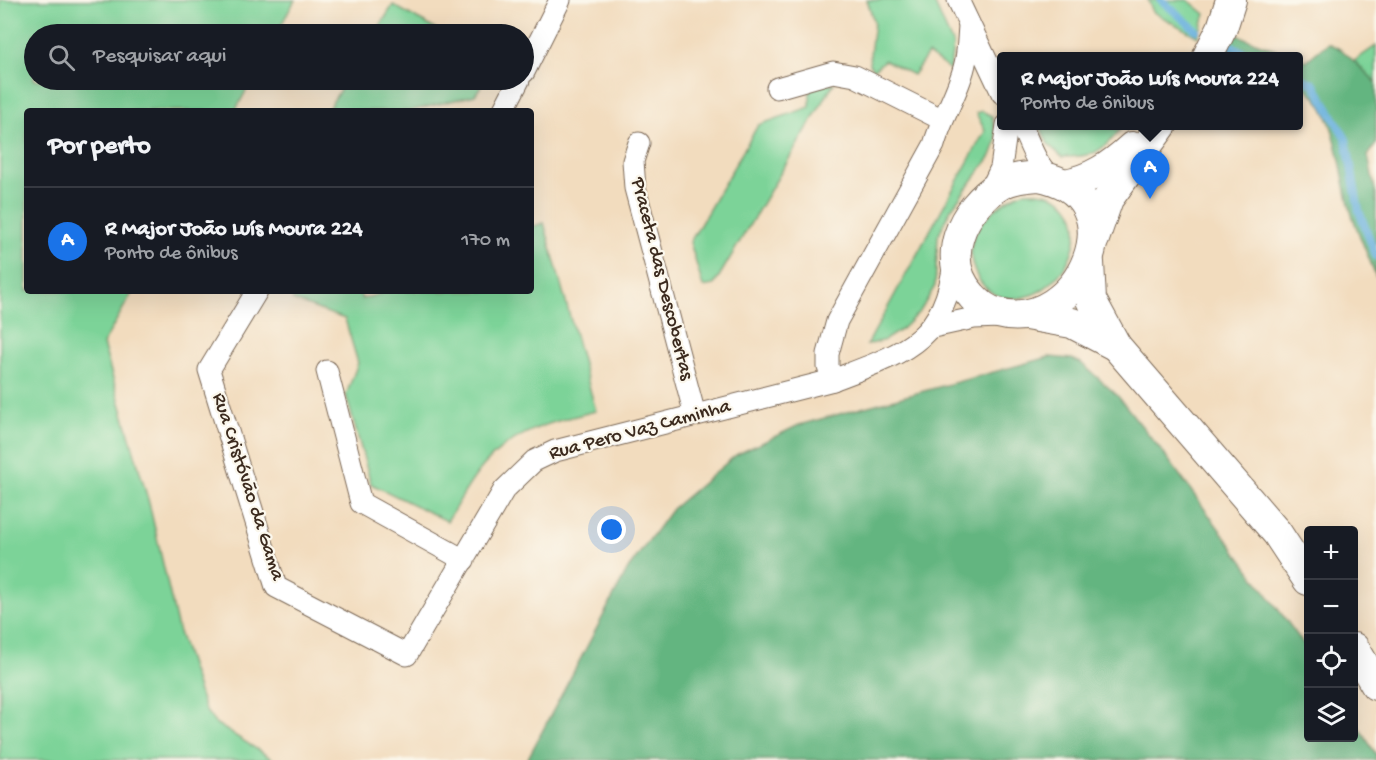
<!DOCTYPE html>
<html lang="pt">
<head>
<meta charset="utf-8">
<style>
	body { margin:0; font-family:"Gochi Hand",sans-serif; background:#20242c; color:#f1f3f6 }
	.controls { position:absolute; right:18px; bottom:18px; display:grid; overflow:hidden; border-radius:6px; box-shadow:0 6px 24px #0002 }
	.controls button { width:54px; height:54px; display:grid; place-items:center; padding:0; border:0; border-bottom:2px solid #363941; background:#171b24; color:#f1f3f6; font:30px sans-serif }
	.you { position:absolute; left:612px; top:530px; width:21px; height:21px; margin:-15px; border:4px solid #fff; border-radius:50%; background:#1a73e8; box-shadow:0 0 0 9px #1a73e833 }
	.badge { display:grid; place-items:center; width:39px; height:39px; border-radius:50%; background:#1a73e8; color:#fff; font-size:20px; font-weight:700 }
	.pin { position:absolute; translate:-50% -50px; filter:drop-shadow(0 2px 3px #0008) }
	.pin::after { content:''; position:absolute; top:32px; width:21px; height:18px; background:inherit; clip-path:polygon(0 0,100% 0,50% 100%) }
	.popup { position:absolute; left:997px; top:52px; width:306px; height:78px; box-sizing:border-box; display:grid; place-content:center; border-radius:6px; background:#171b24; filter:drop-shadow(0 2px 4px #0005); font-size:20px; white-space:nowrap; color:#9ea1a6 }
	.popup b { font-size:22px; color:#f1f3f6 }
	.popup::after { content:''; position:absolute; left:50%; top:100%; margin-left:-12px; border:12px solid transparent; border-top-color:#171b24 }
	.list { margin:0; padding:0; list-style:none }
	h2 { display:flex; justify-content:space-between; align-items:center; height:78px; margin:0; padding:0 24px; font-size:26px }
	h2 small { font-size:20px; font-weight:400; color:#9ea1a6 }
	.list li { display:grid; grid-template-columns:39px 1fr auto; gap:18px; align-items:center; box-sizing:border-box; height:108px; padding:0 24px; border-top:2px solid #363941 }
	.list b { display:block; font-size:22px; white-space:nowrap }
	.list p { margin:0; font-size:20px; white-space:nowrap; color:#9ea1a6 }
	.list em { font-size:20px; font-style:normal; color:#9ea1a6 }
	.icon { flex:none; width:33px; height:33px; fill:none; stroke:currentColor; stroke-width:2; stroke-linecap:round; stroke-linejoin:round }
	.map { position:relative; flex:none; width:1376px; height:760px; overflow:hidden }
	.search { position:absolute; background:#171b24; box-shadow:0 6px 24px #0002; left:24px; top:24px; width:510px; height:66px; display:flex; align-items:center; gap:15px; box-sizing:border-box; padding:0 21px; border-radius:33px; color:#9ea1a6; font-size:22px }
	.panel { position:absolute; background:#171b24; box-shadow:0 6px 24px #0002; left:24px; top:108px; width:510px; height:186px; border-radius:6px }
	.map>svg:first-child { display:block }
</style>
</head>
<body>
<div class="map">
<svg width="1376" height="760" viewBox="0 0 1376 760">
	<rect width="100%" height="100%" fill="#fbf7ec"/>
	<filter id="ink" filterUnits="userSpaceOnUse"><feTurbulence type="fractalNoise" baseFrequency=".0167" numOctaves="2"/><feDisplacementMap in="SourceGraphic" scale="12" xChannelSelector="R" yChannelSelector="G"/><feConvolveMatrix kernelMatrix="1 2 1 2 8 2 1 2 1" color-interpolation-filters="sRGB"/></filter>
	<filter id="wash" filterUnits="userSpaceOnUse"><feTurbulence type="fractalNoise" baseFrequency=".008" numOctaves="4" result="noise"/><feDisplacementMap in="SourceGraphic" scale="24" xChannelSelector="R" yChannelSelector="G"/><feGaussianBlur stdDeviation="1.35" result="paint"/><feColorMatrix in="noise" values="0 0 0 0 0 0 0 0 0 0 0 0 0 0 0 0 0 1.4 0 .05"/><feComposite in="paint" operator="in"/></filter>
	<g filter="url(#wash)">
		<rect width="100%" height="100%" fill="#f2dcbe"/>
		<g fill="#7bd398" stroke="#5b7e5b" stroke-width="1.5">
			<path d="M0 0H295L276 34H34V80H252L235 111H27V291H133L103 344 149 503 178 629 205 710 215 723 274 760H0Z"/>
			<path d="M867 0H933L953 45 950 70 928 54 913 75 885 60 873 70 869 64 874 22Z"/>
			<path d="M1148 0H1188L1205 14 1198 37 1153 12Z"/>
			<path d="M393 5 444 34H375Z"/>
			<path d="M1376 46V82L1354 61Z"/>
			<path d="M346 80H485L475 95 410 111H327Z"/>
			<path d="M834 83 714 285 703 287 690 242 758 125 810 107V87Z"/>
			<path d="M982 111 992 116 997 140 991 156 951 209 938 236 935 286 921 310 902 329 885 340 867 345 985 131 976 113Z"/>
			<path d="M1040 126H1106L1120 130C1100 154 1092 157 1062 157L1048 144Z"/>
			<path d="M1023 192C1114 185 1074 305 1007 298 976 294 962 254 977 230 986 215 1007 198 1023 192Z"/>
			<path d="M544 223 596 411C555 421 515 430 485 464 470 480 459 503 447 521L371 484 346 395 358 363 345 319 292 300 302 291H359L362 299 391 291H531V227Z"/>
		</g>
		<g fill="#64b580" stroke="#50704f" stroke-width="1.5">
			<path d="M1231 33 1293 56H1241L1226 49Z"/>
			<path d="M1328 43 1342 50 1376 82V144L1368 156 1376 194V277C1368 255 1358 234 1351 212 1339 173 1339 104 1299 84V58L1306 61Z"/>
			<path d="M1049 357 1072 359 1081 363 1117 395 1165 455 1308 650V738H1354V720L1376 754V760H527L628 569 672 509 736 455 799 425Z"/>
		</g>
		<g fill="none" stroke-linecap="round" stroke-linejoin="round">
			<g stroke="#65afdd" stroke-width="8">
				<path d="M1161 0 1196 30"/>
				<path d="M1232 46 1250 56"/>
				<path d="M1298 77 1314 84 1346 139 1359 211 1376 256"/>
			</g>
		</g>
	</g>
	<g filter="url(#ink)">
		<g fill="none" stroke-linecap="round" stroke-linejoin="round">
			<g stroke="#7b6856" stroke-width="23">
				<g id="street">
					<path d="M958 0 1002 93"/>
					<path d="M524 72 560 0"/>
					<path d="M777 88 833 72 855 76 941 119"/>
					<path d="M503 111 519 80"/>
					<path d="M1021 125C1030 144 1036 166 1053 179"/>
					<path d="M639 143 633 161 635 188 695 415"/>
					<path d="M989 193 1001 168 1007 125"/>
					<path d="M257 291 209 370 276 587 407 655 504 490 534 461 555 451 833 380C902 353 944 343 954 262"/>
					<path d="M933 327 974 318 1000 317"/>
					<path d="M327 371 361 503 464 560"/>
					<path d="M833 380 828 367V354L837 321 934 145C942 116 961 88 966 59 968 48 968 37 969 26"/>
				</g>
			</g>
			<g stroke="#7b6856" stroke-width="32">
				<g id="secondary">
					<path d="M1208 56 1222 28 1231 0"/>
					<path d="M1039 176C1142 195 1079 335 998 313 987 311 979 304 972 296 938 260 962 208 1000 185 1012 178 1026 177 1039 176Z"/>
					<path d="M1065 184C1092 179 1111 166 1132 147"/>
					<path d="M1094 239 1108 199 1162 125"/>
					<path d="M1089 262 1091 300 1116 346 1277 533 1308 580"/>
					<path d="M1026 315 1072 323 1116 346"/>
					<path d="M1354 648 1376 685"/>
				</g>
			</g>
			<use href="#street" stroke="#fff" stroke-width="21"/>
			<use href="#secondary" stroke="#fff" stroke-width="30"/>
		</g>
	</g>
	<g text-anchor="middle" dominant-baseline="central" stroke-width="4.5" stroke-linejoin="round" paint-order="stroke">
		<g font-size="20" fill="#3b2a1e" stroke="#fbf7ec">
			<text transform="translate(661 279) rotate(76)">Praceta das Descobertas</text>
			<text transform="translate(640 431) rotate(-15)">Rua Pero Vaz Caminha</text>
			<text transform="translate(247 487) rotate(72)">Rua Cristóvão da Gama</text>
		</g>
	</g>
</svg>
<div class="controls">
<button>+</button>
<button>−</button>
<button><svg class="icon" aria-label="locate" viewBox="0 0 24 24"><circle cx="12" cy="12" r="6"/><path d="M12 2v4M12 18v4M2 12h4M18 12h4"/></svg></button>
<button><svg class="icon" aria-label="layers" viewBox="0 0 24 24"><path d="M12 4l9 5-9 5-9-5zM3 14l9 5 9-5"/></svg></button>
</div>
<div class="you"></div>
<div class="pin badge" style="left:1150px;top:199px">A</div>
<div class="popup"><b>R Major João Luís Moura 224</b>Ponto de ônibus</div>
<div class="search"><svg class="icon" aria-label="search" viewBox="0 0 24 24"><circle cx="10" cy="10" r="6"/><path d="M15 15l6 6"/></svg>Pesquisar aqui</div>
<section class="panel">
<h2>Por perto<small></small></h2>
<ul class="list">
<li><span class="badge">A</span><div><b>R Major João Luís Moura 224</b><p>Ponto de ônibus</p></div><em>170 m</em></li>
</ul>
</section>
</div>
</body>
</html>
